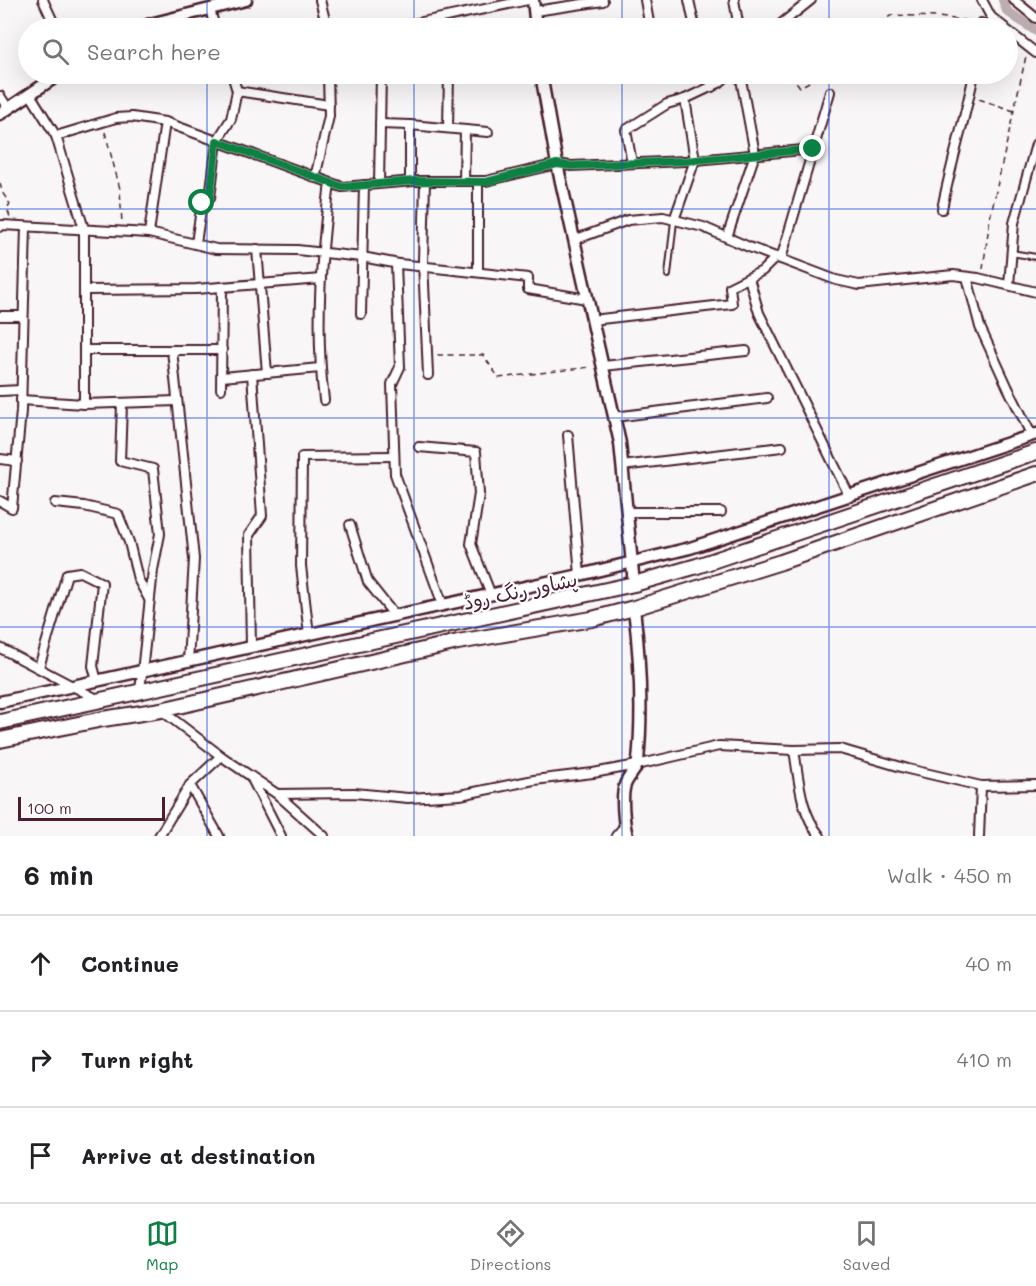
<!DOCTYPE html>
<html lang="en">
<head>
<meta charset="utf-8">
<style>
	body { margin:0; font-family:Mali,"Playpen Sans Arabic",sans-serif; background:#f6f6f6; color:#202124 }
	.scale { position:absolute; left:18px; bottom:15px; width:147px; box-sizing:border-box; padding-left:6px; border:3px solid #4a1f2b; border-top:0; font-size:16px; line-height:21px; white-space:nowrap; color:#4a1f2b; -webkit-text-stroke:4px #fff; paint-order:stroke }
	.stop { position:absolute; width:18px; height:18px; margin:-14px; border:4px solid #0b8043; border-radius:50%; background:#fff }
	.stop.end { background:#0b8043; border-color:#fff; box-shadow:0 2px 6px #0008 }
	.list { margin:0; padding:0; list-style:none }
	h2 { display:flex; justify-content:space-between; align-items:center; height:78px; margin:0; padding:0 24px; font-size:26px }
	h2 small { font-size:20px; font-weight:400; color:#757577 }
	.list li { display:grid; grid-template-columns:39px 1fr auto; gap:18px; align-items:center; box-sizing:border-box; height:96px; padding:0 24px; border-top:2px solid #e0e0e0 }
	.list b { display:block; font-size:22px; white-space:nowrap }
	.list em { font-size:20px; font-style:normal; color:#757577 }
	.icon { flex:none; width:33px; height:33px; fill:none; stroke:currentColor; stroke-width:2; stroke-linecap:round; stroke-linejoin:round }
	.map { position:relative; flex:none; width:1036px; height:836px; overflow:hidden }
	.search { position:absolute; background:#fff; box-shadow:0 6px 24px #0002; left:18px; right:18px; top:18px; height:66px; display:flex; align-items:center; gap:15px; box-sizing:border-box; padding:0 21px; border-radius:33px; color:#757577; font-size:22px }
	.sheet { height:366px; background:#fff }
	nav { display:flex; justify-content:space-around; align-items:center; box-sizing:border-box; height:84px; border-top:2px solid #e0e0e0; background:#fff; font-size:16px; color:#757577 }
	nav a { display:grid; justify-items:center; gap:3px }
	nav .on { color:#0b8043 }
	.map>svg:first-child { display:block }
</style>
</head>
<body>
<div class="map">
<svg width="1036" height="836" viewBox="0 0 1036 836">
	<rect width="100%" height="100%" fill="#f8f6f7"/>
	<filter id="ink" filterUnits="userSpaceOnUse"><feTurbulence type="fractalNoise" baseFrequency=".0167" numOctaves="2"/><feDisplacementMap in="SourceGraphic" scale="12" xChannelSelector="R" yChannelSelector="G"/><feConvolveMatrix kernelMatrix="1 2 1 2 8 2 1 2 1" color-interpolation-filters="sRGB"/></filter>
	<g filter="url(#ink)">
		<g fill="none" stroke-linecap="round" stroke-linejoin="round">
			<path stroke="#bdadb0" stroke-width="10" d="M1003 0 1007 11 1036 31"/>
			<g stroke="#4a1f2b" stroke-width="8">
				<g id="lane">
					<path d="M1011 253 1036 257"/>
					<path d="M668 275 674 221"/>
				</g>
			</g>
			<g stroke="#4a1f2b" stroke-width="12">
				<g id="street">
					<path d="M43 0 56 28"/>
					<path d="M320 0 327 28"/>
					<path d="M645 0 650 28"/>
					<path d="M689 0 695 28"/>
					<path d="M734 0 739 28"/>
					<path d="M982 0 991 17 1005 28"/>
					<path d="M1014 0 1036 18"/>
					<path d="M210 9 215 28"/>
					<path d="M535 11 603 1"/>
					<path d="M393 28 528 0"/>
					<path d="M776 28 811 0"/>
					<path d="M981 28V23"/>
					<path d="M1008 31 1036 53"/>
					<path d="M708 74 712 87"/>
					<path d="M237 91 329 105"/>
					<path d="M30 94 56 136 84 229V404"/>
					<path d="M0 96 8 108"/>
					<path d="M380 124 410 125 488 132"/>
					<path d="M410 125V181"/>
					<path d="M448 128 449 74H451"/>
					<path d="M56 136 116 118 132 117 165 122 342 187 414 181H486L557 164 571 166 685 161 813 149"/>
					<path d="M632 163 626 130 667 104 685 99 719 83 729 74"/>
					<path d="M315 178 329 116 328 74"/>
					<path d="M425 181 423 261 428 375"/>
					<path d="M464 181 465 130"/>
					<path d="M478 181V272"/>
					<path d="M379 183 381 74"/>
					<path d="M942 209C951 163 965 119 974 74"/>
					<path d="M674 220 695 160 685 99"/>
					<path d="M0 227 2 225 149 233 216 249 297 250 362 257 399 264 528 278V289L587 299"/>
					<path d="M149 233 165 122"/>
					<path d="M727 237 755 154 740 74"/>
					<path d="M574 240 628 220 663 217 703 227 749 247 836 280 859 285 953 275 978 278 1036 292"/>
					<path d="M196 243 202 203 210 198 217 141 231 119 237 91 232 74"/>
					<path d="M257 249 267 373"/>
					<path d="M781 259 830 92"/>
					<path d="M396 264 400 367 392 384 395 474 443 605"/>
					<path d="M967 277 980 327 1008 388 1032 436"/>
					<path d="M749 278 759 313 850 497"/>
					<path d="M1009 285 1014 223 1036 144"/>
					<path d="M85 290 196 289 321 279"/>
					<path d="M361 314 364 185"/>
					<path d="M0 316H23"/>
					<path d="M592 320 732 304 730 287 762 271 776 257"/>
					<path d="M84 350H222"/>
					<path d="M172 350 194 559 188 662"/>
					<path d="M603 366 746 351"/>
					<path d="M222 377 320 368"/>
					<path d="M221 389 222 287"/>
					<path d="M0 391 21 390"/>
					<path d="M21 400 84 404 177 401"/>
					<path d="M324 400C315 328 321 255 330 183"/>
					<path d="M122 404 120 461 153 469 160 534 153 570 140 691"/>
					<path d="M614 417 767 398"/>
					<path d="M568 435 580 575"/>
					<path d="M419 447 476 452 479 494 471 544 491 595"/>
					<path d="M0 459 17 461"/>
					<path d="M622 466 782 447"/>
					<path d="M0 501 12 508 21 411 26 227"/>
					<path d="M55 503 84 506 118 514 129 542 138 579 149 599"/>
					<path d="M628 512H721"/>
					<path d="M350 525 368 582 395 616"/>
					<path d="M309 635 301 566 302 457 394 456"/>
					<path d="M251 646 249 535 262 516 252 374"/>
					<path d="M0 648 99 700"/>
					<path d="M39 667 67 574 80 572 102 583 93 666 97 681"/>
					<path d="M161 710 221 756 277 794 354 793 408 798 460 795 534 780 593 773 637 765 719 746 794 750 840 749 908 769 981 786 1036 785"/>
					<path d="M794 750C799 779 800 812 820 836"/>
					<path d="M251 777 281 836"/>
					<path d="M190 785 219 836"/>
					<path d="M277 794 324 836"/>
					<path d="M159 836 190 785 221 756"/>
					<path d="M616 836 624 827"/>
					<path d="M979 836 981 786"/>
				</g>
			</g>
			<g stroke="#4a1f2b" stroke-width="15">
				<g id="secondary">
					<path d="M533 0 536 28"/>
					<path d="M141 28 150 24 246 0"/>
					<path d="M541 74 557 164 620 443 634 584"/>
					<path d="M0 114 60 74"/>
					<path d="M0 702 580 575 690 548 1036 434"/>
					<path d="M627 836C624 825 621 796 625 785 628 776 637 770 638 761 643 710 640 659 634 608"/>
				</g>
			</g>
			<g stroke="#4a1f2b" stroke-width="18">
				<g id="highway">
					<path d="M0 722 634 584 697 566 1036 452"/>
					<path d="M0 740 103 719 161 710 458 642 592 619 634 608 781 562 1036 474"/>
				</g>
			</g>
			<g stroke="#4a1f2b" stroke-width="1.5" stroke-dasharray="6 4.5" stroke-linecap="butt">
				<path d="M870 28 892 15 938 17 971 21"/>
				<path d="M790 74 800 87 823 74"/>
				<path d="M979 99 1014 111"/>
				<path d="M105 132 120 189 122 224"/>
				<path d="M0 183 2 192 10 204 7 208 10 217"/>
				<path d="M983 269 990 218 1026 56"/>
				<path d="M437 355H483L499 378 591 367"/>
			</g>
			<use href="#lane" stroke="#fff" stroke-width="4"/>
			<use href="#street" stroke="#fff" stroke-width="8"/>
			<use href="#secondary" stroke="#fff" stroke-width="10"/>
			<use href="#highway" stroke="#fff" stroke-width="14"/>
		</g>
	</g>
	<g fill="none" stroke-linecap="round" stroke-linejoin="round" filter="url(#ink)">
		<path stroke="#0b8043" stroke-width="8" d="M202 203 210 198 217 141 342 187 414 181 486 182 557 164 571 166 685 161 813 149"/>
	</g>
	<path fill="none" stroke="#1d4ed8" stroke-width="1.5" stroke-opacity="0.55" d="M207 0V28M414 0V28M622 0V28M829 0V28M207 74V836M414 74V836M622 74V836M829 74V836M0 209H1036M0 418H1036M0 627H1036"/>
	<g text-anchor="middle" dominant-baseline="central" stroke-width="4.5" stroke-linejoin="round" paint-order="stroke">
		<g font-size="20" fill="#4a1f2b" stroke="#fff">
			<text transform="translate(520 590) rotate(-12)">پشاور رنگ روڈ</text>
		</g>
	</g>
</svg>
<div class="scale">100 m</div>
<div class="stop" style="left:202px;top:203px"></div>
<div class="stop end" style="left:813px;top:149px"></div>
<div class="search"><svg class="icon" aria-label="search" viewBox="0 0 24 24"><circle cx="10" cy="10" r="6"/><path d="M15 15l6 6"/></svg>Search here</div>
</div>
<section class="sheet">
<h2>6 min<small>Walk · 450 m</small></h2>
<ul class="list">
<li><svg class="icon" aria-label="ahead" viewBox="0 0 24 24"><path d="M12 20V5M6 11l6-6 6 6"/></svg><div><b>Continue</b></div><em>40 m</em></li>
<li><svg class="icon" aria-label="right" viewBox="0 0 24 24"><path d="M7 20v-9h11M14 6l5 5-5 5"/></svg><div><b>Turn right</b></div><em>410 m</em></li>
<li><svg class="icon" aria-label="arrive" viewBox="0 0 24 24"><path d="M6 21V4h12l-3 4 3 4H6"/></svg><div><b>Arrive at destination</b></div></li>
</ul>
</section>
<nav>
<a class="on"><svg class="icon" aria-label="map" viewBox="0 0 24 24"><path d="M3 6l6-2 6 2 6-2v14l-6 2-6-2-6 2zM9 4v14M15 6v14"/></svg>Map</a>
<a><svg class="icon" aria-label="directions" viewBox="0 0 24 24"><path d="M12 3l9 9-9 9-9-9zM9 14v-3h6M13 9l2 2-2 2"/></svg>Directions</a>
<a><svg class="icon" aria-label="saved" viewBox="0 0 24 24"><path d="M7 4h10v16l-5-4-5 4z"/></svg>Saved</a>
</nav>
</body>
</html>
